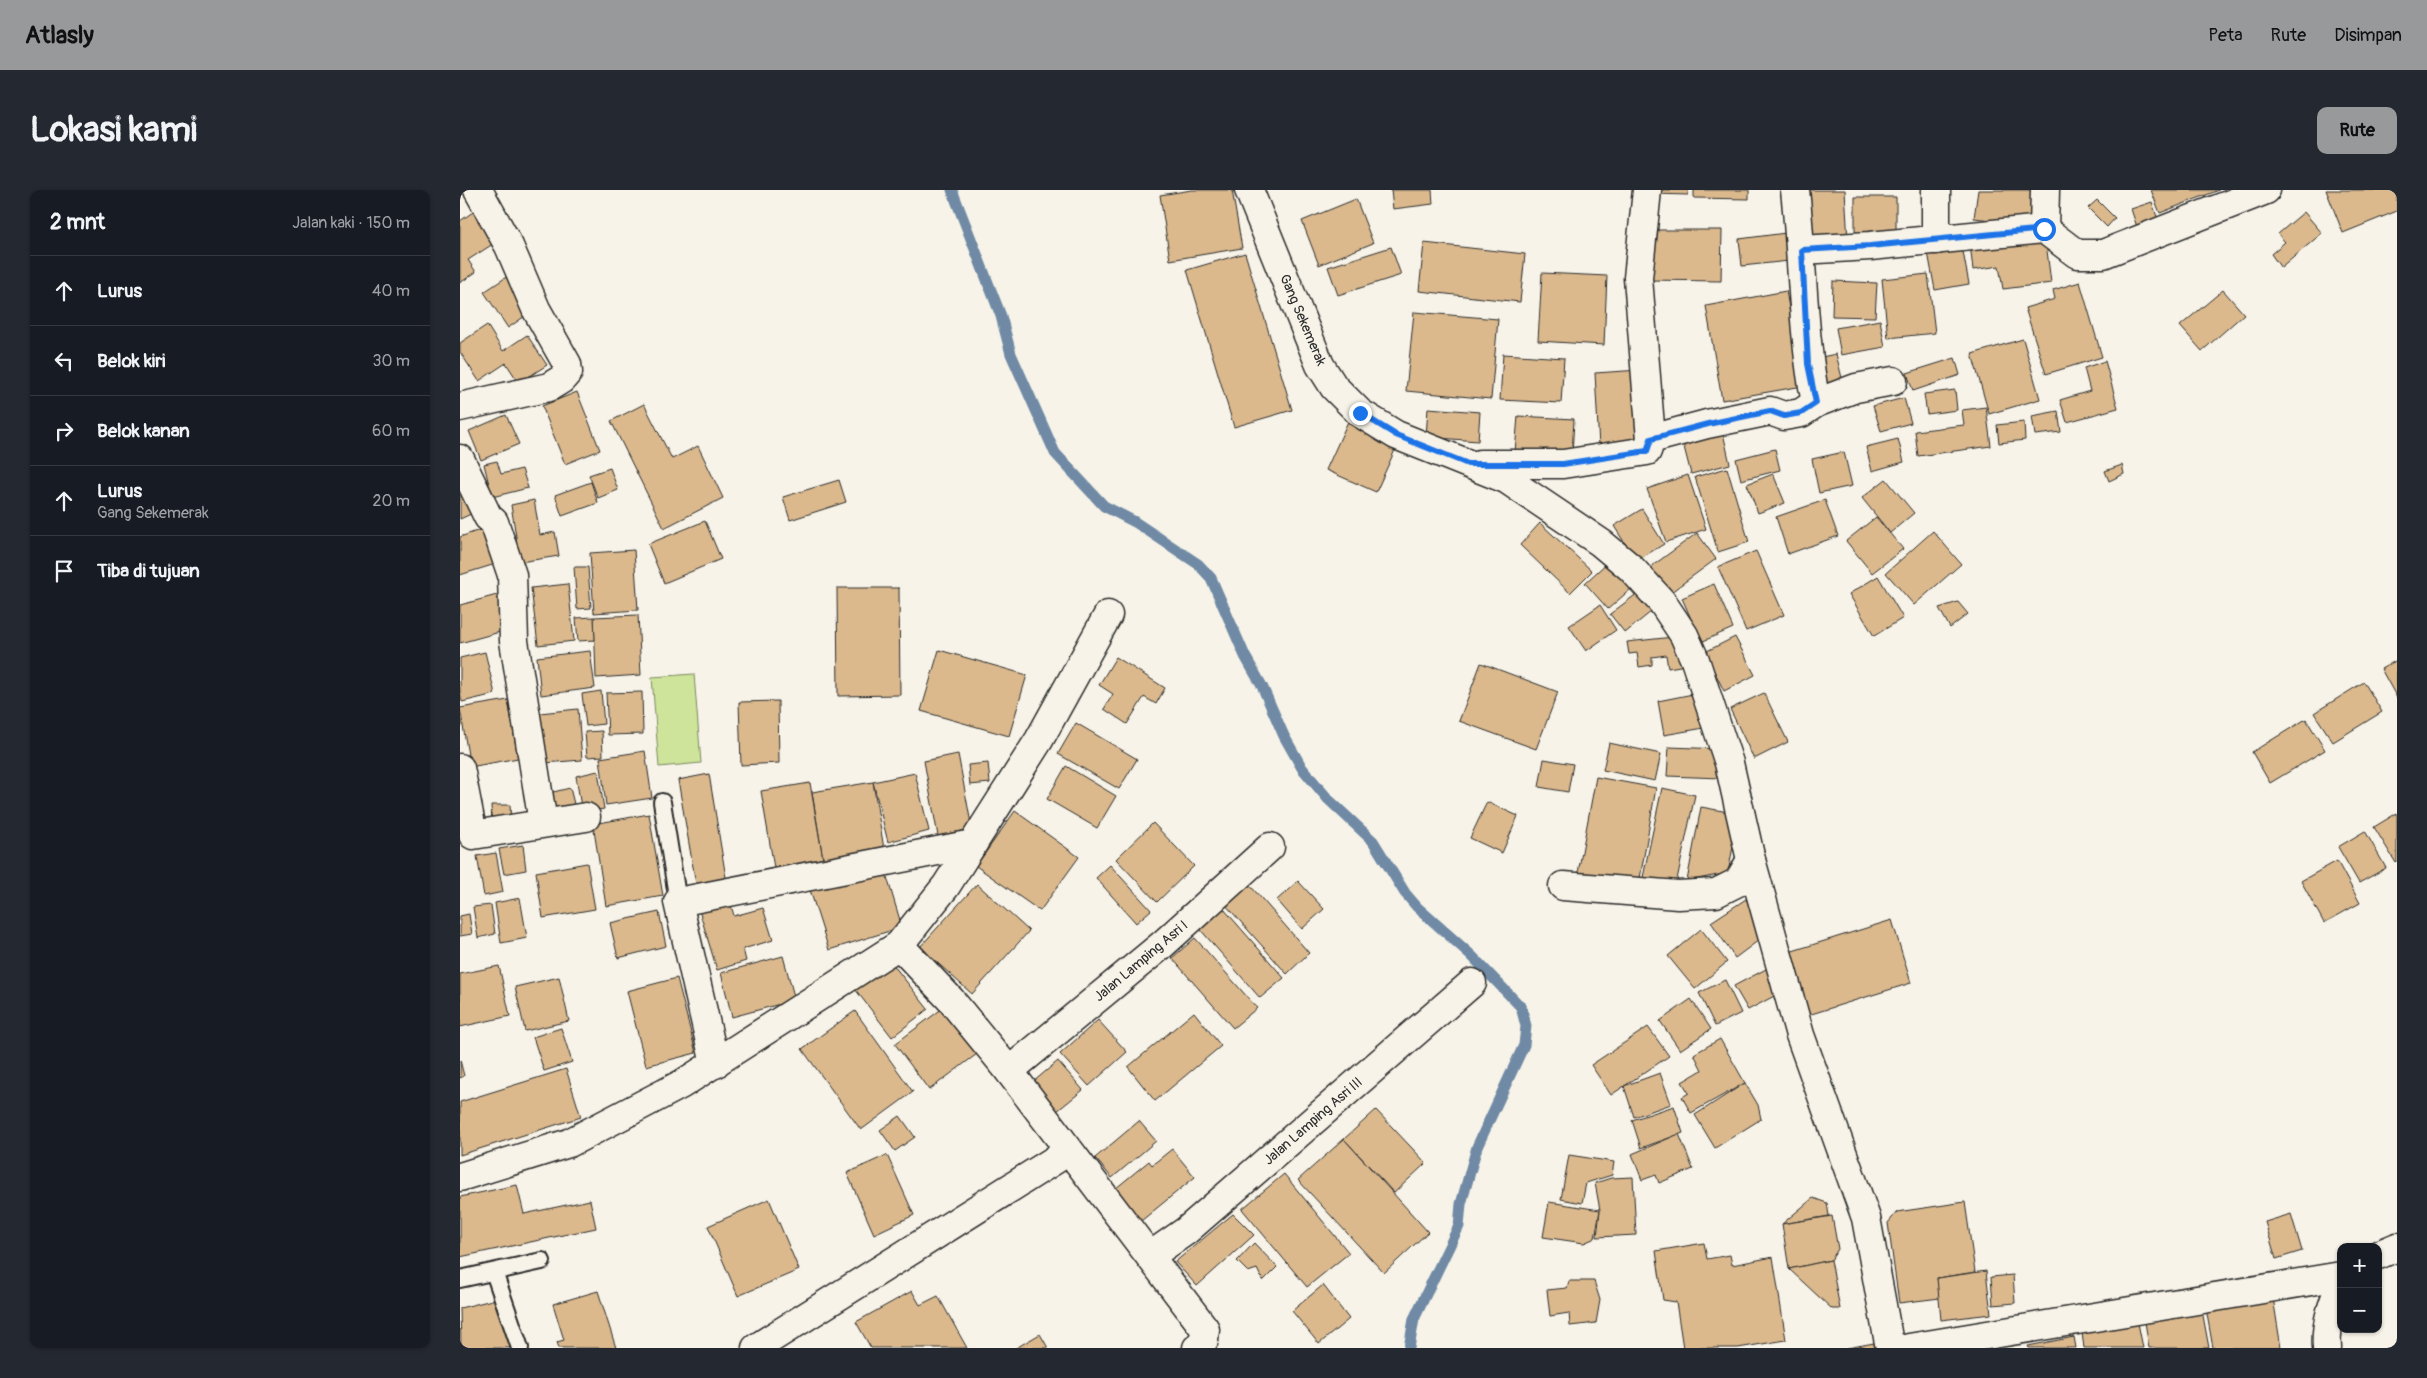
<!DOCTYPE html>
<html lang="id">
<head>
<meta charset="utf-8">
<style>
	body { margin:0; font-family:Pangolin,sans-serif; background:#242831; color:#f1f3f6 }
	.controls { position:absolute; right:15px; bottom:15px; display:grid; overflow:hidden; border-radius:10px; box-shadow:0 1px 4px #0004 }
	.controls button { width:45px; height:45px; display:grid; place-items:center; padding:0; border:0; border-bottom:1px solid #363941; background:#171b24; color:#f1f3f6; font:25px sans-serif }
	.stop { position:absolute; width:15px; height:15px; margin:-11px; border:4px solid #1a73e8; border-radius:50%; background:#fff }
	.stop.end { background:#1a73e8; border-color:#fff; box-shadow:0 1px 5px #0008 }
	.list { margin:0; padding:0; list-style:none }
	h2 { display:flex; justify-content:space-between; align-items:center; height:65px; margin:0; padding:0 20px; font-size:21px }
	h2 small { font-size:16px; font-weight:400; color:#9ea1a6 }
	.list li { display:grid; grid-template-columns:32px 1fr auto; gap:15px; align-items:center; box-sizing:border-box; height:70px; padding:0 20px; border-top:1px solid #363941 }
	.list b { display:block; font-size:19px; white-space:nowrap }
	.list p { margin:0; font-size:16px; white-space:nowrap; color:#9ea1a6 }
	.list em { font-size:16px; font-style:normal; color:#9ea1a6 }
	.icon { flex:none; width:28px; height:28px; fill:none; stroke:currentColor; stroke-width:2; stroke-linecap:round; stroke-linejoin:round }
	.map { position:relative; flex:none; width:1937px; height:1158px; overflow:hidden; border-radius:10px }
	header { display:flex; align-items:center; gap:30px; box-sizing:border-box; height:70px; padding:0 25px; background:#98999b; color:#111 }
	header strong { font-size:24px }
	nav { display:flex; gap:28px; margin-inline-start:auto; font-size:18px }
	.intro { display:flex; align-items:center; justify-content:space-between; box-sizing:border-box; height:120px; padding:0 30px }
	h1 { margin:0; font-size:35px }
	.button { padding:12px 22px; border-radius:10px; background:#98999b; color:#111; font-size:18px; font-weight:700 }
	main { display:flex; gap:30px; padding:0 30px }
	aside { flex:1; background:#171b24; border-radius:10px; box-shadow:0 1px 4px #0004 }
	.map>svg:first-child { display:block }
</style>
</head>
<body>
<header>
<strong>Atlasly</strong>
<nav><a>Peta</a><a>Rute</a><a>Disimpan</a></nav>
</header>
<div class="intro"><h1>Lokasi kami</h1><a class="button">Rute</a></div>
<main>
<aside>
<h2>2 mnt<small>Jalan kaki · 150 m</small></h2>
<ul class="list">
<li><svg class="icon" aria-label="ahead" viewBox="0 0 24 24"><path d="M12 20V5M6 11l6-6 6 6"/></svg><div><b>Lurus</b></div><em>40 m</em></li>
<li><svg class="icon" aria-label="left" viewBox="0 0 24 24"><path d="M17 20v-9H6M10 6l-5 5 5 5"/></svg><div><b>Belok kiri</b></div><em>30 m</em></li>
<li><svg class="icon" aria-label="right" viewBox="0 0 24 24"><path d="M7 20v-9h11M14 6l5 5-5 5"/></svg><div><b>Belok kanan</b></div><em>60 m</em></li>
<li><svg class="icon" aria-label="ahead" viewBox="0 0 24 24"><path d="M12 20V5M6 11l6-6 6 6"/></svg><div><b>Lurus</b><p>Gang Sekemerak</p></div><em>20 m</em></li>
<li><svg class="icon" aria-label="arrive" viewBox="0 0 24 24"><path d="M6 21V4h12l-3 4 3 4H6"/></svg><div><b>Tiba di tujuan</b></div></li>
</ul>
</aside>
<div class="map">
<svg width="1937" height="1158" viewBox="0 0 1937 1158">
	<rect width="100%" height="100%" fill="#f7f3e8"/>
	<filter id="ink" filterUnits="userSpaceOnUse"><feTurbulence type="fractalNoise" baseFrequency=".02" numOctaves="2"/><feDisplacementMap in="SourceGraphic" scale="10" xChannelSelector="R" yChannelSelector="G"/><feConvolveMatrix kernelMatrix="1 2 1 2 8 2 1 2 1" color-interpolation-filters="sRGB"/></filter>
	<g filter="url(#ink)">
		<path fill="#cee49a" stroke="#7c8862" d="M234 484 241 573 199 577 192 487Z"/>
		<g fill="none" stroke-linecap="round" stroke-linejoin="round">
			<path stroke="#6f8aa5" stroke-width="11" d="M492 0 541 126 551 164 595 263 644 316 675 332 738 374 751 388 785 466 802 496 824 546 842 578 868 609 913 651 945 703 957 717 1011 765 1061 817 1066 836 1064 855 1017 957 1001 1014 999 1036 954 1129 949 1158"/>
		</g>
		<g fill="#dbb98d" stroke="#2b2b2b">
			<path d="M732 0H772L782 58 710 70 700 5Z"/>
			<path d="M931 0H972L973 14 933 19Z"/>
			<path d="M1193 0H1228V5L1193 4Z"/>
			<path d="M1234 0H1289V9L1234 8Z"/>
			<path d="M1342 0H1385L1388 52 1346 55Z"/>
			<path d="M1518 0H1577L1572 35 1514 28Z"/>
			<path d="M1691 0H1759L1700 23Z"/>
			<path d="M1866 0H1937V21L1883 43Z"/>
			<path d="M1395 7H1436V44L1395 45Z"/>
			<path d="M896 9 913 53 859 75 842 31Z"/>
			<path d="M1637 10 1655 28 1647 37 1628 18Z"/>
			<path d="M1692 12 1698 30 1677 37 1671 19Z"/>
			<path d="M13 22 33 54 8 70 16 82 0 93V31Z"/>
			<path d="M1844 22 1862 43 1821 78 1811 64 1825 52 1818 44Z"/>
			<path d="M1189 40H1262L1261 91 1188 90Z"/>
			<path d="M1326 43 1329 71 1282 76 1279 49Z"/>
			<path d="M1585 44 1591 93 1543 99 1539 76 1513 80 1510 54Z"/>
			<path d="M1501 51 1509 94 1475 100 1467 57Z"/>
			<path d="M964 53 1065 64 1060 112 959 101Z"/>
			<path d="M931 57 941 85 878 105 868 77Z"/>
			<path d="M785 63 832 220 774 237 727 80Z"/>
			<path d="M1082 83 1147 86 1144 155 1078 151Z"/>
			<path d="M51 84 75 119 48 138 24 102Z"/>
			<path d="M1468 84 1475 143 1428 148 1422 89Z"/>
			<path d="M1373 91 1417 93 1415 127 1372 126Z"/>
			<path d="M1620 92 1642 167 1586 184 1565 118 1595 109 1593 100Z"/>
			<path d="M1763 100 1784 124 1742 161 1720 136Z"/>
			<path d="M1326 101 1343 196 1262 210 1246 116Z"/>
			<path d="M954 122 1038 129 1031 209 946 201Z"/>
			<path d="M1420 130 1425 157 1381 165 1376 138Z"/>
			<path d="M27 135 43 161 67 145 87 175 59 193 46 173 19 191 0 162V153Z"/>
			<path d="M1563 149 1580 209 1529 224 1512 164Z"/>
			<path d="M1043 164 1104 168 1101 213 1040 210Z"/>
			<path d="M1376 164 1383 192 1360 198 1352 169Z"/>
			<path d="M1495 168 1500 185 1453 201 1447 183Z"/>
			<path d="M1645 171 1658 218 1607 232 1600 210 1630 201 1624 178Z"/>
			<path d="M1180 180 1184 254 1139 257 1135 183Z"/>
			<path d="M1495 200 1497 220 1467 224 1464 204Z"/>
			<path d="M117 202 140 260 105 274 82 216Z"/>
			<path d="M1444 208 1451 233 1421 241 1413 216Z"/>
			<path d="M184 214 212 269 238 256 263 308 204 338 151 231Z"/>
			<path d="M1526 217 1531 256 1458 266 1455 241 1504 235 1502 220Z"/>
			<path d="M968 218 1020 222 1018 251 966 247Z"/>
			<path d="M1598 221 1601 242 1575 245 1572 226Z"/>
			<path d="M46 225 59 254 21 270 9 241Z"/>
			<path d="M1058 226 1114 229 1112 265 1055 262Z"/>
			<path d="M890 227 940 249 916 302 866 280Z"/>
			<path d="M1564 232 1565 250 1539 253 1537 235Z"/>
			<path d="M1263 243 1270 274 1231 284 1223 253Z"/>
			<path d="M1438 249 1444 272 1412 281 1406 257Z"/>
			<path d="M1315 259 1320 280 1281 290 1276 269Z"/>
			<path d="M1384 262 1392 296 1359 303 1352 269Z"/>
			<path d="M37 271 41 284 62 279 68 298 32 307 24 274Z"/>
			<path d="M1662 275 1664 284 1649 291 1645 281Z"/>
			<path d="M150 278 158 300 138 308 129 285Z"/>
			<path d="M1267 278 1289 352 1258 362 1235 287Z"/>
			<path d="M1313 284 1325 313 1298 323 1287 294Z"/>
			<path d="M1228 285 1246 339 1206 352 1187 299Z"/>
			<path d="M1426 289 1454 323 1430 343 1402 308Z"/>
			<path d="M379 290 386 312 330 330 323 307Z"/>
			<path d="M131 292 138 313 102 326 95 305Z"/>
			<path d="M0 293 13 323 0 329Z"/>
			<path d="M74 310 80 345 95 342 99 366 60 372 51 315Z"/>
			<path d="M1365 310 1378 346 1328 364 1316 327Z"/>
			<path d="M1182 319 1204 354 1176 371 1154 336Z"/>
			<path d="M1416 327 1443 359 1412 383 1386 351Z"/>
			<path d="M245 331 261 369 204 393 188 354Z"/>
			<path d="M1080 333 1132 381 1110 403 1060 355Z"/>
			<path d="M31 336 42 372 0 385V347Z"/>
			<path d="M1473 341 1501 374 1454 415 1426 383Z"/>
			<path d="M1237 343 1256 369 1207 405 1188 379Z"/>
			<path d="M174 360 178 420 134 423 130 363Z"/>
			<path d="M1296 361 1324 425 1286 441 1258 377Z"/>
			<path d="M1149 371 1172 398 1148 419 1125 393Z"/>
			<path d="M114 377H128L131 418 117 419Z"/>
			<path d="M1418 386 1443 428 1414 446 1389 404Z"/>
			<path d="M108 394 114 451 78 455 71 398Z"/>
			<path d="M1254 394 1273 438 1241 452 1222 408Z"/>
			<path d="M377 398H439L440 505 378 506Z"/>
			<path d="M1178 403 1192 421 1165 443 1150 424Z"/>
			<path d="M37 405 47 440 0 453V415Z"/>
			<path d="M1498 412 1508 424 1490 438 1479 418Z"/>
			<path d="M1140 415 1156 440 1126 461 1109 436Z"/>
			<path d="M178 425 181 485 136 488 134 427Z"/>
			<path d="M134 427 135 450 118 451 116 428Z"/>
			<path d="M1223 446 1226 475 1208 478 1206 465 1192 467V475L1179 477 1177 463 1169 464 1167 452Z"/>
			<path d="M1275 447 1295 485 1264 501 1245 462Z"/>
			<path d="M479 460 567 485 549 546 461 521Z"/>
			<path d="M130 461 135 498 81 505 77 467Z"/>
			<path d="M25 462 35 504 2 512 0 501V468Z"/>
			<path d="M656 467 705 498 696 514 684 507 667 534 644 519 653 504 639 495Z"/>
			<path d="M1937 470V508L1921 479Z"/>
			<path d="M1021 473 1098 502 1076 559 999 531Z"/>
			<path d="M1904 492 1922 522 1873 552 1854 523Z"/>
			<path d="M141 501 144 534 126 536 122 504Z"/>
			<path d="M182 502 183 544 148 545 146 503Z"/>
			<path d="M1238 503 1244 538 1204 545 1198 511Z"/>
			<path d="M1304 503 1328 552 1294 569 1270 519Z"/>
			<path d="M48 510 58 568 10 577 0 518Z"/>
			<path d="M318 511 319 573 281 575 279 512Z"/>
			<path d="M118 519 122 570 84 573 80 523Z"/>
			<path d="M1846 529 1865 560 1810 593 1792 562Z"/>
			<path d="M616 533 677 569 659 599 598 564Z"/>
			<path d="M142 541 143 566 127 567 125 542Z"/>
			<path d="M1149 553 1201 564 1195 591 1143 580Z"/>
			<path d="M1209 557 1262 559 1261 588 1207 586Z"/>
			<path d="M185 561 192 608 146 615 140 568Z"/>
			<path d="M498 564 512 639 478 646 464 571Z"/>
			<path d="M1084 569 1113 574 1108 602 1079 597Z"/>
			<path d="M528 573 530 593 510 595 508 575Z"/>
			<path d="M606 576 656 606 637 638 587 609Z"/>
			<path d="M138 581 144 619 122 623 116 586Z"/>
			<path d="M455 583 469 641 428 652 413 592Z"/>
			<path d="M249 584 267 694 237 700 218 590Z"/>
			<path d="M1136 587 1196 598 1179 694 1118 683Z"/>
			<path d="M413 592 424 659 363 669 352 602Z"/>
			<path d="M350 593 363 669 314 678 301 601Z"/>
			<path d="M110 598 115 618 89 624 85 604Z"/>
			<path d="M1202 598 1235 605 1215 699 1182 692Z"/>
			<path d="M1027 612 1058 626 1042 663 1010 648Z"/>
			<path d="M31 615H50L51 634 32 635Z"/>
			<path d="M1241 617 1279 624 1268 683 1227 691Z"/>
			<path d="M555 621 619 667 580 721 516 676Z"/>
			<path d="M1937 623V672L1936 673 1914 637Z"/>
			<path d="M189 624 203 706 146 716 133 634Z"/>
			<path d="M693 633 734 676 697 712 656 669Z"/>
			<path d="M1905 641 1926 678 1899 693 1878 657Z"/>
			<path d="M63 655 66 680 44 684 39 659Z"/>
			<path d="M36 663 43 702 24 706 17 666Z"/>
			<path d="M1877 671 1900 713 1864 733 1841 691Z"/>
			<path d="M127 673 135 719 83 728 76 682Z"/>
			<path d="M650 675 691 720 676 733 636 688Z"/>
			<path d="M424 677 442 737 369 760 350 700Z"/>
			<path d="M838 691 864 719 842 739 817 710Z"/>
			<path d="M788 693 849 763 827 784 765 714Z"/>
			<path d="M517 694 569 741 512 804 460 757Z"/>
			<path d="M60 708 67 748 41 753 35 713Z"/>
			<path d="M1286 709 1303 747 1275 768 1251 732Z"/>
			<path d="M270 711 274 726 303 718 313 750 283 759 286 771 257 780 239 720Z"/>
			<path d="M31 715 35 744 18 748 13 717Z"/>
			<path d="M763 718 824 788 800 808 739 738Z"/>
			<path d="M199 722 206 756 158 768 150 733Z"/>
			<path d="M9 724 12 744 0 746V726Z"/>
			<path d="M1432 730 1451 793 1345 826 1326 763Z"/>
			<path d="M1241 739 1267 772 1235 799 1208 766Z"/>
			<path d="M735 748 797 818 773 838 712 768Z"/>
			<path d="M323 766 335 810 272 827 261 783Z"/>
			<path d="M431 772 468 819 432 847 395 799Z"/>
			<path d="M39 776 50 826 0 837V784Z"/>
			<path d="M1306 779 1318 804 1288 820 1274 796Z"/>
			<path d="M99 787 109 831 65 841 55 797Z"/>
			<path d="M217 788 236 863 186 876 167 801Z"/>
			<path d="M1265 790 1281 823 1255 836 1239 803Z"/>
			<path d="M1231 809 1251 839 1220 860 1200 831Z"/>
			<path d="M483 818 517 864 469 900 435 854Z"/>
			<path d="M395 821 453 902 401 940 342 859Z"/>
			<path d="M734 822 761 856 695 911 668 877Z"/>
			<path d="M638 830 667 862 629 896 600 864Z"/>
			<path d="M1188 837 1209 866 1151 905 1131 875Z"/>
			<path d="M101 838 112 872 84 881 73 847Z"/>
			<path d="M1260 849 1285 893 1231 923 1222 907 1229 903 1222 892 1242 880 1234 864Z"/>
			<path d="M0 870 4 886 0 888Z"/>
			<path d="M598 871 623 900 597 921 573 892Z"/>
			<path d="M106 879 121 927 0 965V912Z"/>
			<path d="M1200 883 1211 914 1174 927 1164 896Z"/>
			<path d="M1285 893 1298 915 1301 929 1255 958 1235 925Z"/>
			<path d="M1214 916 1223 943 1181 958 1172 930Z"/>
			<path d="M916 920 966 973 934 1003 884 949Z"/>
			<path d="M440 926 455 947 435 961 420 940Z"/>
			<path d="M679 931 696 951 652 988 635 968Z"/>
			<path d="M1219 944 1233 979 1199 993 1196 985 1182 990 1172 964Z"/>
			<path d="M884 949 968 1042 924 1083 838 990Z"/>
			<path d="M712 959 735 987 681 1031 655 999 689 971 692 975Z"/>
			<path d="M427 965 454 1025 414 1044 387 983Z"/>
			<path d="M1109 965 1154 972 1152 985 1126 993 1122 1013 1101 1009Z"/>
			<path d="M824 984 889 1063 847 1097 782 1019Z"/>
			<path d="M1173 987 1176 1045 1137 1047 1140 1020 1135 993 1151 988Z"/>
			<path d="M57 995 64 1024 130 1010 136 1038 0 1067V1007Z"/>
			<path d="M1353 1008 1367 1013 1369 1026 1322 1034Z"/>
			<path d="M309 1009 339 1080 278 1106 248 1036Z"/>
			<path d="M1089 1012 1140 1020 1135 1048 1124 1053 1083 1047Z"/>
			<path d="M1505 1012 1515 1082 1477 1088 1480 1108 1439 1113 1428 1033 1437 1022Z"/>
			<path d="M773 1024 794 1045 737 1096 715 1072Z"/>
			<path d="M1831 1024 1842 1061 1816 1069 1805 1032Z"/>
			<path d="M1372 1026 1378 1059 1371 1070 1329 1079 1322 1034Z"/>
			<path d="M794 1053 817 1077 803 1091 797 1079 788 1082 777 1071Z"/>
			<path d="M1244 1053 1247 1069 1270 1065 1272 1075 1313 1067 1326 1150 1278 1158H1223L1216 1112 1203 1110 1196 1061Z"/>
			<path d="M1371 1070 1380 1119H1372L1329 1079Z"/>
			<path d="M1526 1081 1531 1124 1481 1130 1477 1088Z"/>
			<path d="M1553 1085 1555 1113 1533 1115 1531 1087Z"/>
			<path d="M1109 1091H1134L1140 1110 1136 1133 1110 1136 1109 1123 1090 1126 1087 1100 1107 1098Z"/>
			<path d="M863 1095 889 1129 859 1154 832 1121Z"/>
			<path d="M138 1101 156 1158H99L97 1152 104 1150 93 1114Z"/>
			<path d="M452 1101 460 1115 478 1106 507 1158H411L396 1132Z"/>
			<path d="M1812 1101 1821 1158H1753L1745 1113Z"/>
			<path d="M40 1108 53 1158H1L0 1118Z"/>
			<path d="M1741 1115 1749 1158H1689L1684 1125Z"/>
			<path d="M1678 1133 1683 1158H1624L1622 1143Z"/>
			<path d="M580 1144 588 1158H556Z"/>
			<path d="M1614 1147 1616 1158H1569L1568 1156Z"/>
			<path d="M1414 1153 1415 1158H1387Z"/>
		</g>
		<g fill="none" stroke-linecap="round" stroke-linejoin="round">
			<g stroke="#2b2b2b" stroke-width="20">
				<g id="service">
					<path d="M202 612 218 712"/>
					<path d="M34 1082 60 1158"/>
					<path d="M0 1089 82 1071"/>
				</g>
			</g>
			<g stroke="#2b2b2b" stroke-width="31">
				<g id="minor">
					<path d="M789 0 860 175 874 197 900 223 936 245 1046 289 1141 353 1171 378 1202 412 1224 445 1235 470 1269 573 1291 670 1340 845 1406 1028 1429 1153 1438 1158"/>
					<path d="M1187 0 1178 88 1191 249"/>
					<path d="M1335 0C1343 71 1342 143 1356 213"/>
					<path d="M1476 0V50"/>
					<path d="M1584 39 1585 0"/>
					<path d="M1341 60 1410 56 1584 39 1617 64H1643L1806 0"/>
					<path d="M0 217 89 197 102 189 108 182 107 174 76 119 49 56 18 0"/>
					<path d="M0 269 28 327 34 332 52 385 54 451 83 633"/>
					<path d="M1020 274H1103L1187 261 1191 249 1247 234 1310 221 1324 226 1341 223 1356 213 1396 198 1433 191"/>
					<path d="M0 578 13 645 126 627"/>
					<path d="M1103 696 1218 705 1256 703 1278 692 1291 670"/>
					<path d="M439 755 491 810 549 881 745 1139 744 1150 737 1158"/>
					<path d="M255 874 218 712 513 654"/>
					<path d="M549 881 703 754 810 657"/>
					<path d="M0 987 109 953 222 894 439 755 486 696 579 550 648 425"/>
					<path d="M1918 1065 1937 1057"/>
					<path d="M690 1066 726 1041 1012 793"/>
					<path d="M296 1158 609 961"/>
					<path d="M1449 1158 1881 1086"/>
					<path d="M1867 1158C1865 1136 1872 1114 1881 1095"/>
				</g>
			</g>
			<use href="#service" stroke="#f7f3e8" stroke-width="16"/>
			<use href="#minor" stroke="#f7f3e8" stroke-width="28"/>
		</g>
	</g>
	<g fill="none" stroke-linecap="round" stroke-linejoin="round" filter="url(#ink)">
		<path stroke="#1a73e8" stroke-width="6" d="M900 223 936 245 1008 274H1103L1187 261 1191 249 1248 234 1310 221 1324 226 1341 223 1356 213 1348 174 1342 60 1410 56 1584 39"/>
	</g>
	<g text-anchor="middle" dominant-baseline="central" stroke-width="4.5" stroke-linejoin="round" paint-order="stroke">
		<g font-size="14" fill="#2b2b2b" stroke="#f7f3e8">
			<text transform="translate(843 130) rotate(67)">Gang Sekemerak</text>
			<text transform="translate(681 771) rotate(-40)">Jalan Lamping Asri I</text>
			<text transform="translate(853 931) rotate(-41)">Jalan Lamping Asri III</text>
		</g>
	</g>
</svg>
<div class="controls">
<button>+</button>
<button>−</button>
</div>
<div class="stop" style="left:1584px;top:39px"></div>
<div class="stop end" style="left:900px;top:223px"></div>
</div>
</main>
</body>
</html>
